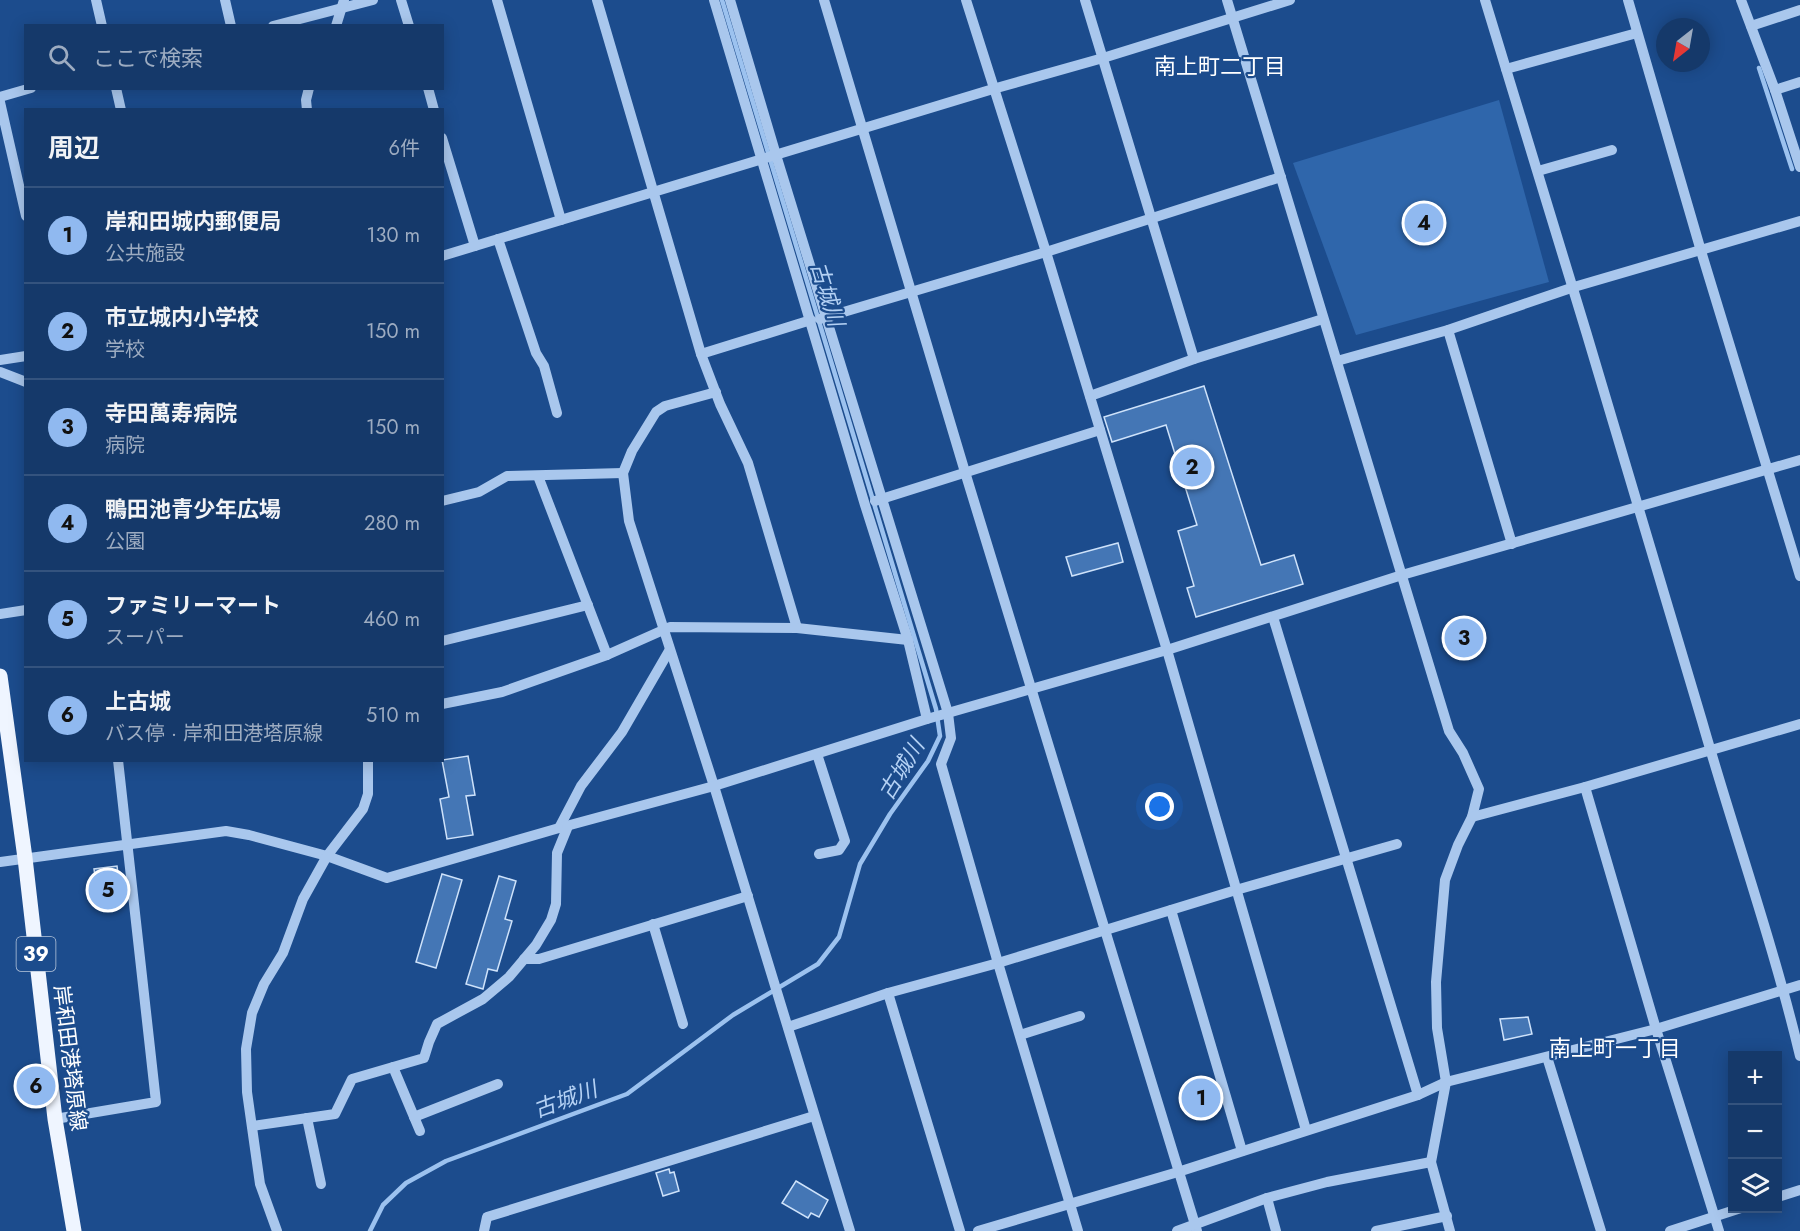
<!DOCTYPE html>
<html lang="ja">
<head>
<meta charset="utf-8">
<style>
	body { margin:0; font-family:Jost,"Noto Sans JP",sans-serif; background:#1e4070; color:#f1f3f6 }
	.controls { position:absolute; right:18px; bottom:18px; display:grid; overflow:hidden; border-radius:0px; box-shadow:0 3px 15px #0003 }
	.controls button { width:54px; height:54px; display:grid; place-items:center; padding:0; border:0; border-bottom:2px solid #34537e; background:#15396a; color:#f1f3f6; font:30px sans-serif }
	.compass { position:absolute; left:1656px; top:18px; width:54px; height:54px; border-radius:50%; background:#15396a; box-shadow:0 3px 15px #0003; rotate:211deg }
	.you { position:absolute; left:1160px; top:807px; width:21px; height:21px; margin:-15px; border:4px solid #fff; border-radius:50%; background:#1a73e8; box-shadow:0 0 0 9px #1a73e833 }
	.badge { display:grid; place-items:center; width:39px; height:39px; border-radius:50%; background:#90b9f0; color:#111; font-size:20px; font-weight:700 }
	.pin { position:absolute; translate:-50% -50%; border:3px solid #fff; box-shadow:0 2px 6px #0006 }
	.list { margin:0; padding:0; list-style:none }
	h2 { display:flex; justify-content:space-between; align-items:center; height:78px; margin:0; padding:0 24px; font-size:26px }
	h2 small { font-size:20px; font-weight:400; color:#9dacc1 }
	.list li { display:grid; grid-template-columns:39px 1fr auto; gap:18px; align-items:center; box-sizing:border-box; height:96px; padding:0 24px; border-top:2px solid #34537e }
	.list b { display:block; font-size:22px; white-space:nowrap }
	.list p { margin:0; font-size:20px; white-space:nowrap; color:#9dacc1 }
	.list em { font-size:20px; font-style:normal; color:#9dacc1 }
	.icon { flex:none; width:33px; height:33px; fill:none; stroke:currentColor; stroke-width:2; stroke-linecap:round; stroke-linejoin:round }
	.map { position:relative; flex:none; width:1800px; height:1231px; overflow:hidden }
	.search { position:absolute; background:#15396a; box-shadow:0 3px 15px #0003; left:24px; top:24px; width:420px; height:66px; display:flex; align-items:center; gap:15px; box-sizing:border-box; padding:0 21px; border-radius:0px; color:#9dacc1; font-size:22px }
	.panel { position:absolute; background:#15396a; box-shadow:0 3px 15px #0003; left:24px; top:108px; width:420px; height:654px; border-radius:0px }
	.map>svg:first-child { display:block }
</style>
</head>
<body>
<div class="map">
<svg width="1800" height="1231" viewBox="0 0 1800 1231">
	<rect width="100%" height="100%" fill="#1c4c8d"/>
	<path fill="#2f66ab" d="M1499 100 1549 282 1356 335 1293 163Z"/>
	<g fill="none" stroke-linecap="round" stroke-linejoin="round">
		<g stroke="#9cc2ef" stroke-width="4.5">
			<path d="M1759 68 1792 169"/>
			<path d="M370 1231 383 1205 406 1183 446 1161 627 1094 733 1015 818 964 839 937 860 864 890 814 928 761 940 736 936 709 722 0"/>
		</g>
	</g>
	<g fill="#4476b5" stroke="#cee2fa" stroke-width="1.5">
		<path d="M1204 386 1261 565 1294 555 1303 584 1196 617 1187 588 1194 586 1178 531 1197 525 1166 425 1112 442 1104 417Z"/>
		<path d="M1118 543 1123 562 1072 576 1066 557Z"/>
		<path d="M468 756 475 795 466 796 473 835 447 839 440 799 449 797 442 760Z"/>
		<path d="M117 866 122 903 99 906 94 869Z"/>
		<path d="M442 874 462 880 436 968 416 962Z"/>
		<path d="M499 876 516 881 505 919 512 921 497 971 488 969 483 989 466 984Z"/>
		<path d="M1528 1017 1532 1034 1504 1040 1500 1019Z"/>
		<path d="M669 1169 670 1173 674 1172 679 1191 663 1196 656 1173Z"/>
		<path d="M796 1181 828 1200 819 1217 811 1213 808 1218 782 1203Z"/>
	</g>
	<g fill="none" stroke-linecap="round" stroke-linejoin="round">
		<g stroke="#a9c7ed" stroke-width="10">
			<path d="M96 0 102 26"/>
			<path d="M225 0 231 26"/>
			<path d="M401 0 409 26"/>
			<path d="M497 0 561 220"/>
			<path d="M597 0 701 354 720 404 748 463 797 628"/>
			<path d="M714 0 865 505 908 640 927 719"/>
			<path d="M730 0 776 155 948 713 951 738 941 764 998 963 1078 1231"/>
			<path d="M824 0 965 472 1197 1231"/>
			<path d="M966 0 1046 252 1167 650 1306 1130"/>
			<path d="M1085 0 1194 359"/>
			<path d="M1227 0 1449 731 1463 753 1479 789 1472 817 1458 845 1445 880 1436 982 1437 1028 1446 1082 1431 1162 1450 1231"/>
			<path d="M1485 0C1559 240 1631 480 1702 721 1734 833 1773 943 1800 1056"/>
			<path d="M1628 0 1701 251 1800 576"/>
			<path d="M1741 0 1775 90 1800 167"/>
			<path d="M273 26 373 0"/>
			<path d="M336 26 344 0"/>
			<path d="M1751 26 1800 10"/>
			<path d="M1506 69 1637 33"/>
			<path d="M116 88 121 110"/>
			<path d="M428 88 434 110"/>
			<path d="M1775 90 1800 82"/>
			<path d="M0 97 31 88"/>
			<path d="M0 102 26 216"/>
			<path d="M307 110 306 100 309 88"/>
			<path d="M442 138 475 246"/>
			<path d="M1538 171 1612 150"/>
			<path d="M498 239 536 353 544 366 557 413"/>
			<path d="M442 256 993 89 1103 58 1290 0"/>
			<path d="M820 319 1046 252 1281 177"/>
			<path d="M1448 330 1512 544"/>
			<path d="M701 354 811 320"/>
			<path d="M0 360 26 356"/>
			<path d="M1337 361 1448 330 1574 287 1800 221"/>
			<path d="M0 372 26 382"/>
			<path d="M716 392 665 406 656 412 632 451 623 473 629 521 714 786 850 1231"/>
			<path d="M1090 396 1194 359 1323 319"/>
			<path d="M538 476 607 655"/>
			<path d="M442 501 479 492 507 476 623 473"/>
			<path d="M875 501 1100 430"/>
			<path d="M0 614 26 610"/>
			<path d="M1273 617 1418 1095"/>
			<path d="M442 641 588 605"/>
			<path d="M442 704 502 692 607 655 670 627 797 628 908 640"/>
			<path d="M817 754 845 841 839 850 819 854"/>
			<path d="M1585 787 1656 1029 1719 1231"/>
			<path d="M1472 817 1585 787 1800 724"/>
			<path d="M559 828 581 786 622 732 669 651"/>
			<path d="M0 862 226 831 249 835 327 856 387 878 559 828 714 786 927 719 1167 650 1402 575 1800 460"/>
			<path d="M1171 910 1242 1151"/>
			<path d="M653 924 683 1024"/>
			<path d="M524 959H539L748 896"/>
			<path d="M888 993 960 1231"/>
			<path d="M788 1027 888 993 998 963 1236 890 1397 844"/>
			<path d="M1020 1035 1080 1016"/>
			<path d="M1547 1057 1601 1231"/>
			<path d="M393 1067 420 1131"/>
			<path d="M414 1117 498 1084"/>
			<path d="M307 1118 321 1184"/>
			<path d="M55 1119 156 1102 118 760"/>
			<path d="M252 1126 335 1114 352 1079 424 1058 429 1042 437 1024 483 999 509 977 536 945 551 920 556 904 557 853 568 826"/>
			<path d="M1778 1197 1800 1190"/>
			<path d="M1267 1198 1276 1231"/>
			<path d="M277 1231 260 1184 247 1092 246 1049 252 1013 264 984 283 953 303 899 327 856 363 809 368 794V760"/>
			<path d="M484 1231 487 1217 814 1116"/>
			<path d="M978 1231 1178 1172 1418 1095 1446 1082 1656 1029 1800 985"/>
			<path d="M1177 1231 1267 1198 1327 1182 1431 1162"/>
			<path d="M1376 1231 1447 1216"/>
			<path d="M1670 1231 1741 1208"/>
		</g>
		<path stroke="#eff5ff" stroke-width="15" d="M0 676 25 858 55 1119 74 1231"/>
	</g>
	<g text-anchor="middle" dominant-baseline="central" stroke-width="4.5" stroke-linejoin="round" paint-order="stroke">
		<rect fill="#1c4c8d" stroke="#bbc9dd" stroke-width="1.5" x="16.5" y="937" width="39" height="34" rx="4.5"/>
		<g font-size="20" font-weight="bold" fill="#fff">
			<text x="36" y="954">39</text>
		</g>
		<g font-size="21" fill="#fff" stroke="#1c4c8d">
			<text transform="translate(70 1058) rotate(83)">岸和田港塔原線</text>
		</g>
		<g font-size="22" fill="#fff" stroke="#1c4c8d">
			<text x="1220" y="66">南上町二丁目</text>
			<text x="1615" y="1048">南上町一丁目</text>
		</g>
		<g font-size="22" font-style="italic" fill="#b4d1f4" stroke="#1c4c8d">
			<text transform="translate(828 294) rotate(73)">古城川</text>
			<text transform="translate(901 769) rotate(-59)">古城川</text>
			<text transform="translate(565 1099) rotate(-20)">古城川</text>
		</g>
	</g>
</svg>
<div class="controls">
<button>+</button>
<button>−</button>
<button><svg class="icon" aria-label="layers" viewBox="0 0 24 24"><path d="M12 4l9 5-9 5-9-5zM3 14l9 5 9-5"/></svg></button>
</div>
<svg class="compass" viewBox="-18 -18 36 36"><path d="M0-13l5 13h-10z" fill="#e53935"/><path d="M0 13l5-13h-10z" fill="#9dacc1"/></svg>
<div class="you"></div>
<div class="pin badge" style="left:1201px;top:1098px">1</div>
<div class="pin badge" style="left:1192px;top:467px">2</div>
<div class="pin badge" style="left:1464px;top:638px">3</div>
<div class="pin badge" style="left:1424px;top:223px">4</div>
<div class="pin badge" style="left:108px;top:890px">5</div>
<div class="pin badge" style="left:36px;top:1086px">6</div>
<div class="search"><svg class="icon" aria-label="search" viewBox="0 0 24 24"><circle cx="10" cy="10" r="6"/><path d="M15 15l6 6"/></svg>ここで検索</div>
<section class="panel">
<h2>周辺<small>6件</small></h2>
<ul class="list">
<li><span class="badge">1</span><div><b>岸和田城内郵便局</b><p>公共施設</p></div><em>130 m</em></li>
<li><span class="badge">2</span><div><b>市立城内小学校</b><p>学校</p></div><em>150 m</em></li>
<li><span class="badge">3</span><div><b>寺田萬寿病院</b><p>病院</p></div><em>150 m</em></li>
<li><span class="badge">4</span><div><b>鴨田池青少年広場</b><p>公園</p></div><em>280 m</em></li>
<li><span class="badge">5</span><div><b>ファミリーマート</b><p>スーパー</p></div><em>460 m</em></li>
<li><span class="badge">6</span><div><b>上古城</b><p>バス停 · 岸和田港塔原線</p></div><em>510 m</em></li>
</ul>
</section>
</div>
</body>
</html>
